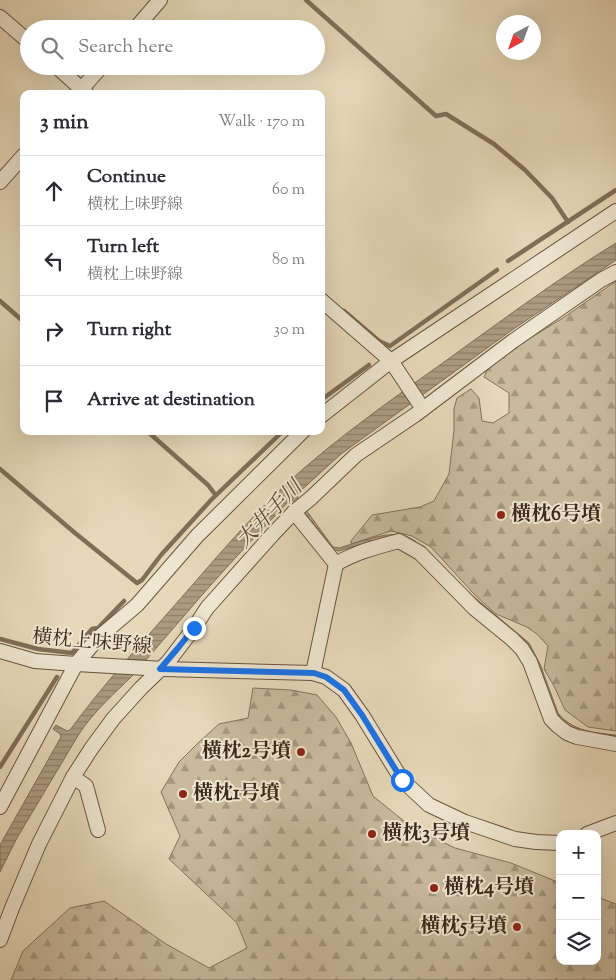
<!DOCTYPE html>
<html lang="en">
<head>
<meta charset="utf-8">
<style>
	body { margin:0; font-family:"Sorts Mill Goudy","Noto Serif JP",serif; background:#f7f7f7; color:#2b2b33 }
	.controls { position:absolute; right:15px; bottom:15px; display:grid; overflow:hidden; border-radius:10px; box-shadow:0 5px 20px #0002 }
	.controls button { width:45px; height:45px; display:grid; place-items:center; padding:0; border:0; border-bottom:1px solid #e1e1e2; background:#fff; color:#2b2b33; font:25px sans-serif }
	.compass { position:absolute; left:496px; top:15px; width:45px; height:45px; border-radius:50%; background:#fff; box-shadow:0 5px 20px #0002; rotate:221deg }
	.stop { position:absolute; width:15px; height:15px; margin:-11px; border:4px solid #1a73e8; border-radius:50%; background:#fff }
	.stop.end { background:#1a73e8; border-color:#fff; box-shadow:0 1px 5px #0008 }
	.list { margin:0; padding:0; list-style:none }
	h2 { display:flex; justify-content:space-between; align-items:center; height:65px; margin:0; padding:0 20px; font-size:21px }
	h2 small { font-size:16px; font-weight:400; color:#7c7c81 }
	.list li { display:grid; grid-template-columns:32px 1fr auto; gap:15px; align-items:center; box-sizing:border-box; height:70px; padding:0 20px; border-top:1px solid #e1e1e2 }
	.list b { display:block; font-size:19px; white-space:nowrap }
	.list p { margin:0; font-size:16px; white-space:nowrap; color:#7c7c81 }
	.list em { font-size:16px; font-style:normal; color:#7c7c81 }
	.icon { flex:none; width:28px; height:28px; fill:none; stroke:currentColor; stroke-width:2; stroke-linecap:round; stroke-linejoin:round }
	.map { position:relative; flex:none; width:616px; height:980px; overflow:hidden }
	.search { position:absolute; background:#fff; box-shadow:0 5px 20px #0002; left:20px; top:20px; width:305px; height:55px; display:flex; align-items:center; gap:12px; box-sizing:border-box; padding:0 18px; border-radius:28px; color:#7c7c81; font-size:19px }
	.panel { position:absolute; background:#fff; box-shadow:0 5px 20px #0002; left:20px; top:90px; width:305px; height:345px; border-radius:10px }
	.map>svg:first-child { display:block }
</style>
</head>
<body>
<div class="map">
<svg width="616" height="980" viewBox="0 0 616 980">
	<defs>
		<pattern id="forest-firs" width="22" height="20" patternUnits="userSpaceOnUse" patternTransform="scale(1.25)"><rect width="22" height="20" fill="#c9ba9e"/><path d="M5 1l3.5 6h-7zM16 11l3.5 6h-7z" fill="#a49780"/></pattern>
		<pattern id="water-rules" width="6" height="5" patternUnits="userSpaceOnUse" patternTransform="scale(1.25)"><rect width="6" height="5" fill="#ad9c83"/><path d="M0 2.5h6" fill="none" stroke="#8e7f6a"/></pattern>
	</defs>
	<rect width="100%" height="100%" fill="#e6d8b9"/>
	<filter id="stains"><feTurbulence type="fractalNoise" baseFrequency=".004" numOctaves="4"/><feColorMatrix values="0 0 0 0 .2 0 0 0 0 .09 0 0 0 0 .02 0 0 0 .5 -.17"/></filter>
	<radialGradient id="worn" r=".72"><stop offset=".6" stop-color="#630" stop-opacity="0"/><stop offset="1" stop-color="#630" stop-opacity=".3"/></radialGradient>
	<g fill="url(#forest-firs)" stroke="#83725c">
		<path d="M616 281V731L588 727 565 710 554 686 544 669 548 646 538 635 527 627 496 614 474 594 431 547 412 536 391 531 351 544V541L372 515 420 507 434 501 449 474 454 430V409L457 398 471 389 479 398 482 421 493 423 509 413V393L484 377 488 368 527 340 566 316Z"/>
		<path d="M253 688 291 690 317 695 336 717 351 743 373 796 410 826 455 848 511 863 560 883V961H597V897L616 904V980H11L23 951 70 908 104 901 166 944 209 968 247 948 237 923 169 859 180 836 161 792 179 762 198 743 219 724 248 718Z"/>
	</g>
	<g fill="url(#water-rules)" stroke="#806e59">
		<path d="M616 243V260L512 330 341 454 296 495 301 502 298 505 291 499C254 537 218 576 183 617 166 636 150 656 133 675 113 695 95 710 79 734L17 838 0 872V845L61 737 60 734 53 729 56 725 67 731 70 730C102 686 139 646 174 606 210 565 245 523 284 486 336 438 394 398 451 357 505 318 559 278 616 243Z"/>
		<path d="M306 510 333 547 339 548C356 543 384 532 400 535 406 536 410 538 415 541L467 591 529 643 540 664 558 713C572 731 595 733 616 735V739L575 730 562 722 555 713 539 668 394 536 386 537 339 551 325 547 298 513Z"/>
	</g>
	<g fill="none" stroke-linecap="round" stroke-linejoin="round">
		<g stroke="#806e59" stroke-width="4.5">
			<path d="M306 0 436 116 446 114 494 144 525 170 552 198 568 222"/>
			<path d="M508 261 616 190"/>
			<path d="M0 301 24 322"/>
			<path d="M344 311 379 341 390 346 497 270"/>
			<path d="M321 400 369 365"/>
			<path d="M147 431 208 485 214 493"/>
			<path d="M0 469 75 533 137 583 142 580 161 555 211 500 283 431"/>
			<path d="M0 639 38 649 72 653 92 629 98 628 124 601"/>
			<path d="M0 767 57 677"/>
		</g>
		<g stroke="#675541" stroke-width="16">
			<g id="street">
				<path d="M0 17 29 42"/>
				<path d="M135 29 160 0"/>
				<path d="M56 66 87 94"/>
				<path d="M77 94 102 66"/>
				<path d="M0 182 24 155"/>
				<path d="M321 300 391 361 423 409"/>
				<path d="M321 416 391 361 616 211"/>
				<path d="M294 512 336 564C356 552 377 547 399 541L420 553 474 608 512 639 522 649 530 662 551 719 558 726 567 733 577 737 616 744"/>
				<path d="M0 651 35 661 76 664 164 669 313 673 326 677 344 690 362 715 402 780 429 805 465 822 515 839 536 842 560 843"/>
				<path d="M313 673 336 564"/>
				<path d="M73 777 86 786 98 830"/>
				<path d="M0 807 76 664 98 638 137 605 197 536 303 431"/>
				<path d="M587 834 616 823"/>
				<path d="M0 940 12 908 39 844 73 777 91 749 113 719 141 688 168 662 194 628 207 608 273 534 294 512 311 498 356 455 415 415 513 341 601 280 616 272"/>
			</g>
		</g>
		<use href="#street" stroke="#efe6d2" stroke-width="14"/>
	</g>
	<g fill="none" stroke-linecap="round" stroke-linejoin="round">
		<path stroke="#1a73e8" stroke-width="6" d="M194 628 178 648 160 669 314 673 326 677 344 690 362 715 402 780"/>
	</g>
	<g fill="#8f2418" stroke="#efe6d2" stroke-width="2">
		<circle cx="501" cy="515" r="5"/>
		<circle cx="301" cy="752" r="5"/>
		<circle cx="183" cy="794" r="5"/>
		<circle cx="372" cy="834" r="5"/>
		<circle cx="434" cy="888" r="5"/>
		<circle cx="517" cy="927" r="5"/>
	</g>
	<g text-anchor="middle" dominant-baseline="central" stroke-width="4" stroke-linejoin="round" paint-order="stroke">
		<g font-size="20" font-weight="bold" fill="#3d2919" stroke="#efe6d2" text-anchor="start">
			<text x="511" y="515">横枕6号墳</text>
			<text x="291" y="752" text-anchor="end">横枕2号墳</text>
			<text x="193" y="794">横枕1号墳</text>
			<text x="382" y="834">横枕3号墳</text>
			<text x="444" y="888">横枕4号墳</text>
			<text x="507" y="927" text-anchor="end">横枕5号墳</text>
		</g>
		<g font-size="20" fill="#3d2919" stroke="#efe6d2">
			<text transform="translate(92 643) rotate(5)">横枕上味野線</text>
		</g>
		<g font-size="21" font-style="italic" fill="#5f4c39" stroke="#efe6d2">
			<text transform="translate(270 515) rotate(-46)">大井手川</text>
		</g>
	</g>
	<rect width="100%" height="100%" filter="url(#stains)"/>
	<rect width="100%" height="100%" fill="url(#worn)"/>
</svg>
<div class="controls">
<button>+</button>
<button>−</button>
<button><svg class="icon" aria-label="layers" viewBox="0 0 24 24"><path d="M12 4l9 5-9 5-9-5zM3 14l9 5 9-5"/></svg></button>
</div>
<svg class="compass" viewBox="-18 -18 36 36"><path d="M0-13l5 13h-10z" fill="#e53935"/><path d="M0 13l5-13h-10z" fill="#7c7c81"/></svg>
<div class="stop" style="left:402px;top:780px"></div>
<div class="stop end" style="left:194px;top:628px"></div>
<div class="search"><svg class="icon" aria-label="search" viewBox="0 0 24 24"><circle cx="10" cy="10" r="6"/><path d="M15 15l6 6"/></svg>Search here</div>
<section class="panel">
<h2>3 min<small>Walk · 170 m</small></h2>
<ul class="list">
<li><svg class="icon" aria-label="ahead" viewBox="0 0 24 24"><path d="M12 20V5M6 11l6-6 6 6"/></svg><div><b>Continue</b><p>横枕上味野線</p></div><em>60 m</em></li>
<li><svg class="icon" aria-label="left" viewBox="0 0 24 24"><path d="M17 20v-9H6M10 6l-5 5 5 5"/></svg><div><b>Turn left</b><p>横枕上味野線</p></div><em>80 m</em></li>
<li><svg class="icon" aria-label="right" viewBox="0 0 24 24"><path d="M7 20v-9h11M14 6l5 5-5 5"/></svg><div><b>Turn right</b></div><em>30 m</em></li>
<li><svg class="icon" aria-label="arrive" viewBox="0 0 24 24"><path d="M6 21V4h12l-3 4 3 4H6"/></svg><div><b>Arrive at destination</b></div></li>
</ul>
</section>
</div>
</body>
</html>
